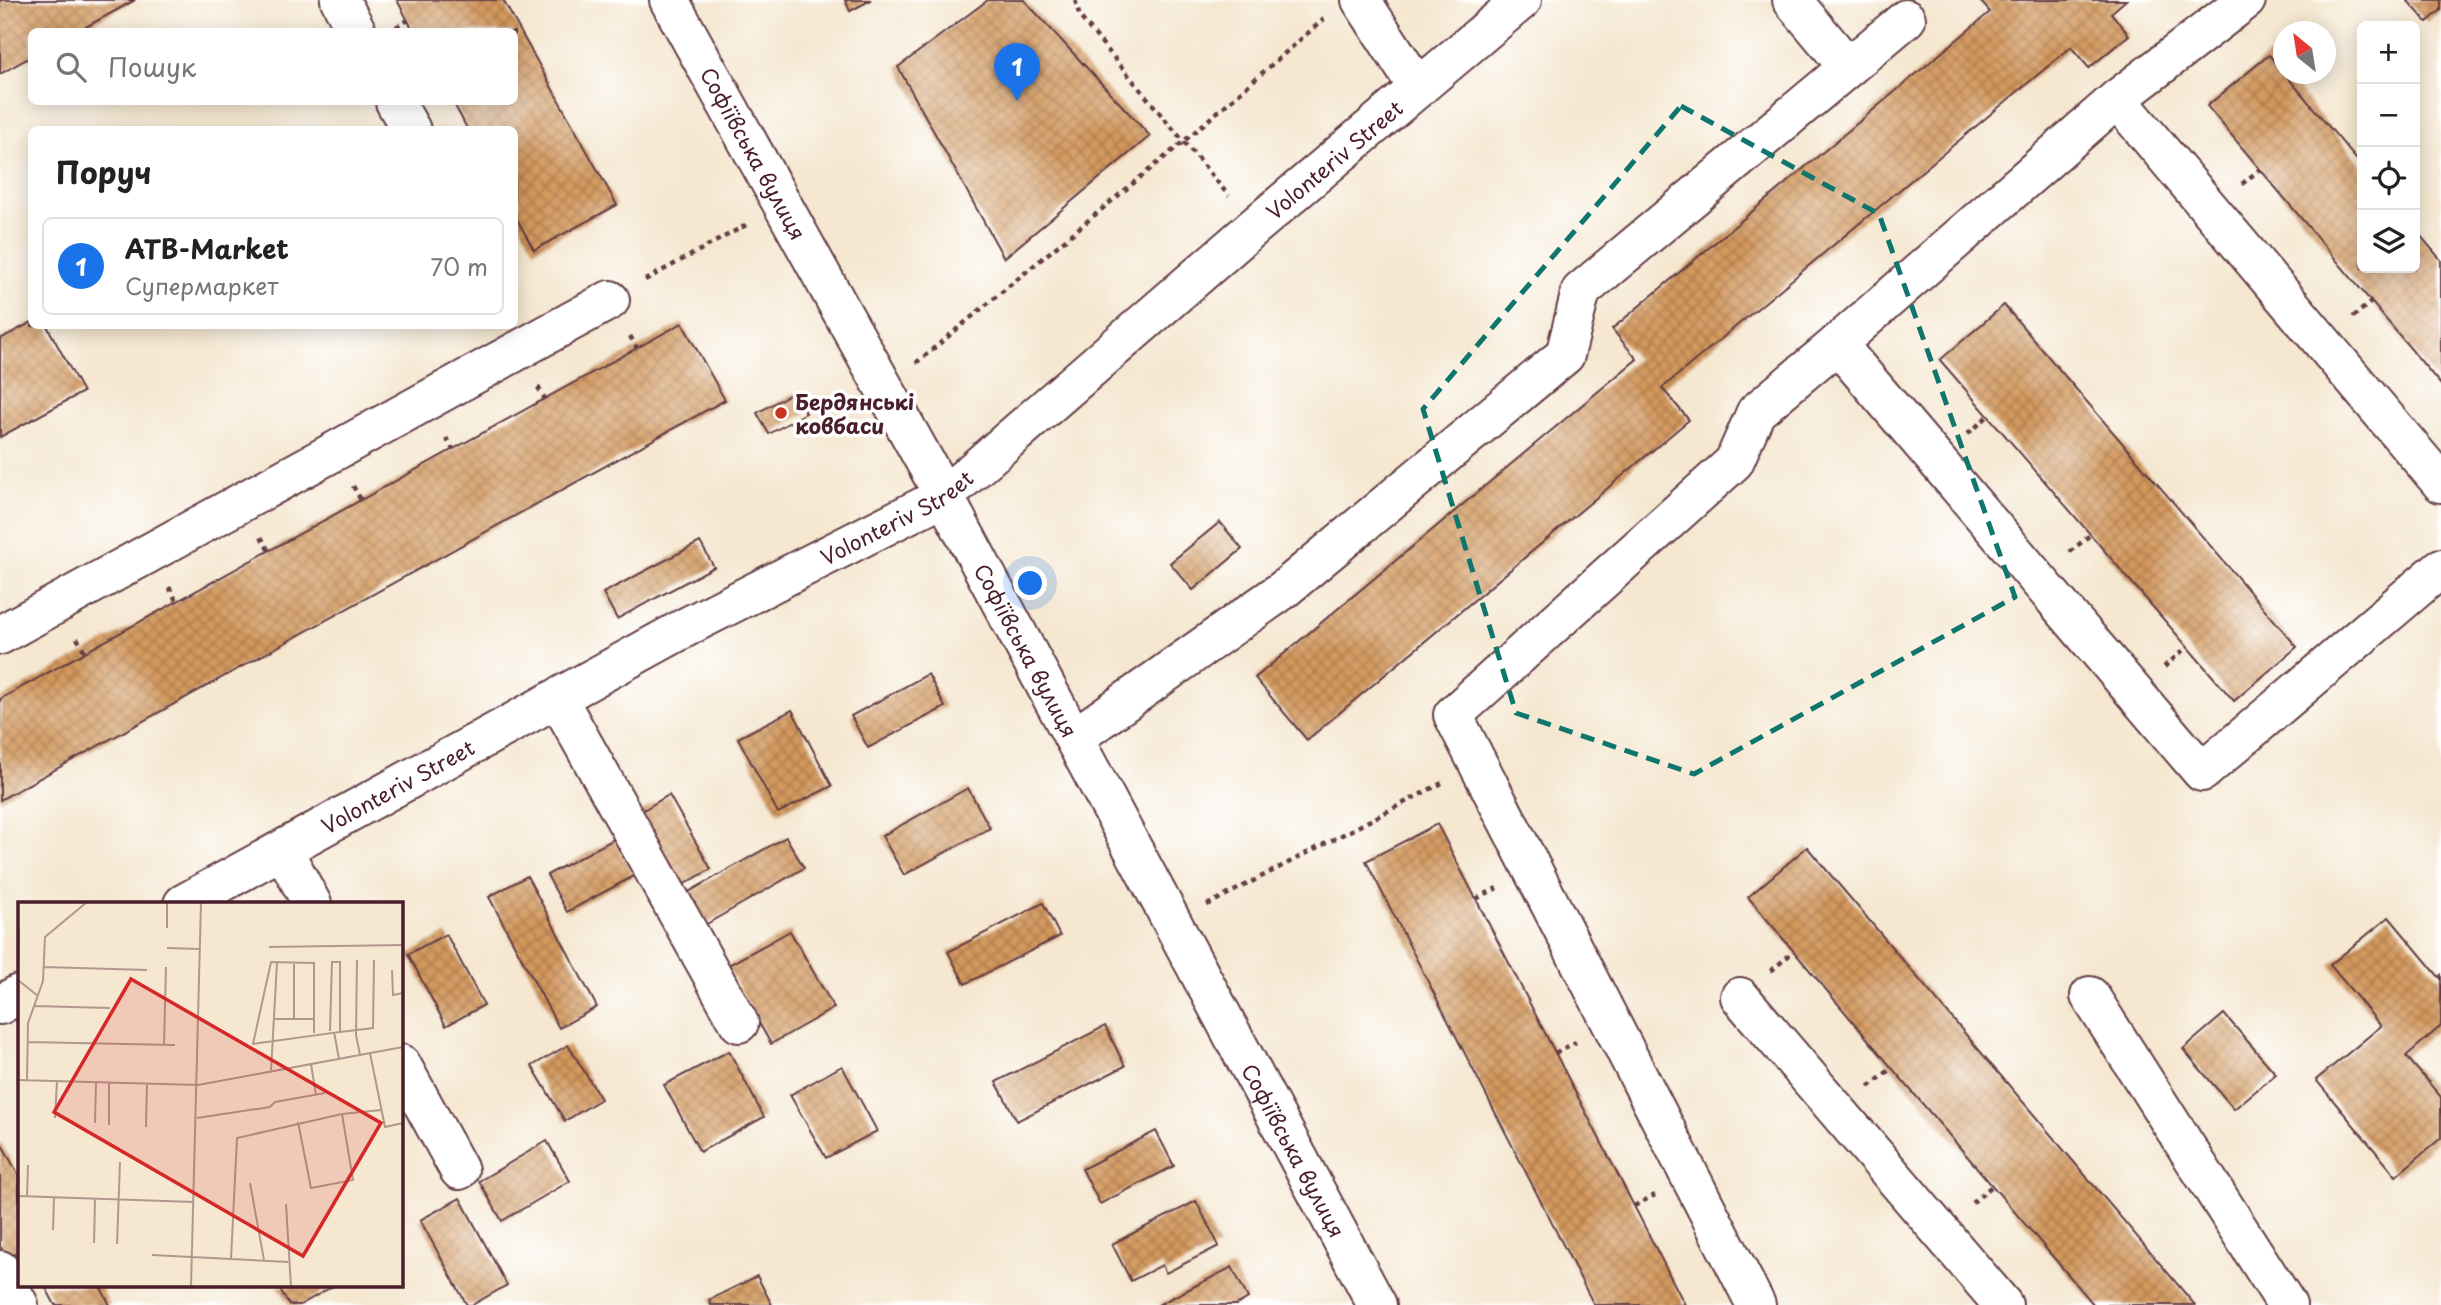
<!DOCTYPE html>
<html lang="uk">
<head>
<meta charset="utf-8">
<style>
	body { margin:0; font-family:"Playpen Sans",sans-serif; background:#f2f2f2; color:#222 }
	.controls { position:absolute; right:21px; top:21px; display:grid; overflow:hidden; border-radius:10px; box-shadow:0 4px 18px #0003 }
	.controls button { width:63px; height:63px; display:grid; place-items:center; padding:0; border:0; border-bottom:2px solid #e0e0e0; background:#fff; color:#222; font:35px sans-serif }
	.compass { position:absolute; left:2273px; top:21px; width:63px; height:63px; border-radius:50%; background:#fff; box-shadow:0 4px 18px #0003; rotate:330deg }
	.you { position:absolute; left:1031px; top:584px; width:24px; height:24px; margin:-18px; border:5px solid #fff; border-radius:50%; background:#1a73e8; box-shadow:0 0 0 10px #1a73e833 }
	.badge { display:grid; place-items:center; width:46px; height:46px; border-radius:50%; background:#1a73e8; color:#fff; font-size:23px; font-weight:700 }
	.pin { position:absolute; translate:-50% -58px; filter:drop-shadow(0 2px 4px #0008) }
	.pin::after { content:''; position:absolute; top:37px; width:24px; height:21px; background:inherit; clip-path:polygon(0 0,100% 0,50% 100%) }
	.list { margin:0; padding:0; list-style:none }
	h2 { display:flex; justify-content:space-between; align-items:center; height:91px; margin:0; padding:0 28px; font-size:30px }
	h2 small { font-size:23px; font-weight:400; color:#767676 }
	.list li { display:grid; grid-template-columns:46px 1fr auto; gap:21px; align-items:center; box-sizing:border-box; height:98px; margin:0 14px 14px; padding:0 14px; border:2px solid #e0e0e0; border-radius:10px }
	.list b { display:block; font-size:26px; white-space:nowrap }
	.list p { margin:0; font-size:23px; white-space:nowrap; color:#767676 }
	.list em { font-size:23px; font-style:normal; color:#767676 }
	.icon { flex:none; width:38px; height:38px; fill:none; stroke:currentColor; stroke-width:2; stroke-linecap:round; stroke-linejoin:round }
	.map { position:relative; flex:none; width:2441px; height:1305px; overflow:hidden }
	.search { position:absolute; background:#fff; box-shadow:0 4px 18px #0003; left:28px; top:28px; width:490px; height:77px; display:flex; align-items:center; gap:18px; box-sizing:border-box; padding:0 24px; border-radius:10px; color:#767676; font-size:26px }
	.panel { position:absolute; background:#fff; box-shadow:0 4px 18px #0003; left:28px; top:126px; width:490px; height:203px; border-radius:10px }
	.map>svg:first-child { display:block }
</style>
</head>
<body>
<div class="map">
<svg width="2441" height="1305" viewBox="0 0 2441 1305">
	<defs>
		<pattern id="building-cross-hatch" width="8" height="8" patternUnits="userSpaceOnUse" patternTransform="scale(1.75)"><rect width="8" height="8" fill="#d3995d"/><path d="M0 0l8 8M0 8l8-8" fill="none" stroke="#ad7c4d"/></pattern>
	</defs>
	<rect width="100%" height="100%" fill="#fff"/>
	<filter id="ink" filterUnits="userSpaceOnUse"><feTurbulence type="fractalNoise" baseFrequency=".0143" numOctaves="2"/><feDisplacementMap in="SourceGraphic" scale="14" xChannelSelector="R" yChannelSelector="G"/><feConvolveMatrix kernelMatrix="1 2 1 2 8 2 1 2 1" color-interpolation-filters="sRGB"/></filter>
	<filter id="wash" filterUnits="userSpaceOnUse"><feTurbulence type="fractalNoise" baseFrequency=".00686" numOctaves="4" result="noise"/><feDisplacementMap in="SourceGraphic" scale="28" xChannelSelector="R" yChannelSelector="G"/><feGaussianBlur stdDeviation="1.57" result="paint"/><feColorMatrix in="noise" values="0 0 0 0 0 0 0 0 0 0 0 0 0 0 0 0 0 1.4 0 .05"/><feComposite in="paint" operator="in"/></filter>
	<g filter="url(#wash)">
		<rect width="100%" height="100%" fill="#f5e7d0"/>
		<g id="blocks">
			<g fill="url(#building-cross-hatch)">
				<path d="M0 0H135L77 32H32V56L0 74Z"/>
				<path d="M397 0H503L617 205 534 250 514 214V130H468L453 102H514V32H414Z"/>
				<path d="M845 0H871L850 11Z"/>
				<path d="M988 0H1024L1150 136 1004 258 898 67Z"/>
				<path d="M1979 0H2126L2111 13 2129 35 2089 68 2071 47 1662 388 1689 420 1307 740 1255 678 1637 359 1612 329 1990 12Z"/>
				<path d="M2407 0H2441V10L2427 22Z"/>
				<path d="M2269 55 2362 166V268H2415V229L2441 260V385L2207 106Z"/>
				<path d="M2004 305 2297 647 2234 701 1940 360Z"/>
				<path d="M32 322V326H47L83 392 0 437V339Z"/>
				<path d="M682 323 725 400 0 800V699Z"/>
				<path d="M794 392 806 413 769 434 757 413Z"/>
				<path d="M1220 522 1242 549 1193 590 1170 563Z"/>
				<path d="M700 542 714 567 617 619 603 593Z"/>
				<path d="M928 674 945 707 868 748 851 716Z"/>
				<path d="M792 710 832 786 778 813 738 738Z"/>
				<path d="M968 788 990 828 904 875 882 836Z"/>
				<path d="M669 795 711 869 681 886 640 812Z"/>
				<path d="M1437 824 1476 899 1685 1305H1594L1366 861Z"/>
				<path d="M786 837 804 868 705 925 687 893Z"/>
				<path d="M614 839 634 876 567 912 547 875Z"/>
				<path d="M1807 847 2195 1305H2094L1892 1068 1748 897Z"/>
				<path d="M527 876 597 1007 559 1028 489 897Z"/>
				<path d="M1043 903 1060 936 965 984 948 952Z"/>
				<path d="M2389 917 2439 977 2441 975V1026L2406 1056 2441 1097V1138L2396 1176 2316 1080 2381 1026 2330 965Z"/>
				<path d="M790 931 834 1008 771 1044 727 966Z"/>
				<path d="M446 934 484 1005 446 1026 408 954Z"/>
				<path d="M2224 1014 2276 1074 2234 1109 2183 1049Z"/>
				<path d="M1105 1026 1125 1066 1017 1121 996 1082Z"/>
				<path d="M568 1045 601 1099 565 1121 532 1066Z"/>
				<path d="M729 1051 764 1117 700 1152 664 1085Z"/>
				<path d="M842 1066 877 1131 826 1158 790 1095Z"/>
				<path d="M1156 1131 1174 1166 1100 1204 1082 1169Z"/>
				<path d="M0 1141 19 1176V1252L7 1258 0 1246Z"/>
				<path d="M547 1141 570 1181 502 1221 479 1181Z"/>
				<path d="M460 1198 507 1285 472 1305H467L420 1220Z"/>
				<path d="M1196 1201 1219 1246 1166 1273 1162 1265 1131 1281 1112 1244Z"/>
				<path d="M1232 1267 1248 1298 1236 1305H1158Z"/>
				<path d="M757 1276 772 1305H711L709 1300Z"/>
				<path d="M45 1286H100L110 1305H55Z"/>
				<path d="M278 1286H333L300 1305H289Z"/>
			</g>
		</g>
	</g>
	<g filter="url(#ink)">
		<use href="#blocks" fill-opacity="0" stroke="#643d44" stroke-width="2"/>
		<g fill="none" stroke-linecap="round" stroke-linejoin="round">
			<g stroke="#643d44" stroke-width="42">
				<g id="minor">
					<path d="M340 0 357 32"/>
					<path id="s1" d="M669 0 944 496 1377 1305"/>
					<path d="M1361 0 1418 88"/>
					<path d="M1792 0 1848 67"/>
					<path d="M2117 99 2441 483"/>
					<path d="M395 102 411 130"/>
					<path d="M1837 344 2202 772 2441 568"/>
					<path d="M0 635 610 300"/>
					<path d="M558 699 739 1023"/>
					<path d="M1074 738 1283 590 1565 355 1581 291 1906 19"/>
					<path d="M283 850 312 904"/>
					<path id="s2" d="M183 904 690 625 944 496 1255 226 1522 0"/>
					<path d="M2090 996 2287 1305"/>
					<path d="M1740 997 2003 1305"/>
					<path d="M0 1005 19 994"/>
					<path d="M401 1064 459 1170"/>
					<path d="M0 1270 19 1305"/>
					<path d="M1756 1305 1453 715 1734 462 1756 412 1837 344 2117 99 2246 0"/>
				</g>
			</g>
			<g stroke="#643d44" stroke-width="4.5" stroke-dasharray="5 5" stroke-linecap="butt">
				<path d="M1075 0 1080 17 1229 196"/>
				<path d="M396 27 408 20"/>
				<path d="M2242 184 2260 169"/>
				<path d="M645 280 748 224"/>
				<path d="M2353 317 2371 302"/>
				<path d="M630 336 637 348"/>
				<path d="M916 363 1183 142 1324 19"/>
				<path d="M538 387 545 399"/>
				<path d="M1968 434 1988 416"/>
				<path d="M446 438 453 449"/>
				<path d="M353 486 361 500"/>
				<path d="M261 537 269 551"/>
				<path d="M2070 552 2091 534"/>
				<path d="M169 587 177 602"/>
				<path d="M77 638 85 652"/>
				<path d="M2164 667 2187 647"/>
				<path d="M1476 899 1497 888"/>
				<path d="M1207 905 1442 783"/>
				<path d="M1771 971 1794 951"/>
				<path d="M1555 1053 1576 1042"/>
				<path d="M1869 1087 1892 1068"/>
				<path d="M1972 1203 1993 1185"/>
				<path d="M1634 1206 1655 1195"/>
				<path d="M2092 1305 2093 1304"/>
			</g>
			<use href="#minor" stroke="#fff" stroke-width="38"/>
		</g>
	</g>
	<path fill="none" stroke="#0f766e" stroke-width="5" stroke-dasharray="14 9" stroke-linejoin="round" d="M1681 106 1879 214 2015 597 1694 774 1516 713 1423 409Z"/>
	<circle fill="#c8321e" stroke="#fff" stroke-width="2.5" cx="781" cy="413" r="7"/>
	<g text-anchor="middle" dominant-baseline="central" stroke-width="7" stroke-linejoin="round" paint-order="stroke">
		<g font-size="21" fill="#4a1f2b" stroke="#fff">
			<text stroke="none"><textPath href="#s1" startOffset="175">Софіївська вулиця</textPath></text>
			<text stroke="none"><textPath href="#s2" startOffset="1379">Volonteriv Street</textPath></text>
			<text stroke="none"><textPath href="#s2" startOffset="812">Volonteriv Street</textPath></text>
			<text stroke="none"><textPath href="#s1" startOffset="742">Софіївська вулиця</textPath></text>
			<text stroke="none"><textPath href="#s2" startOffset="245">Volonteriv Street</textPath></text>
			<text stroke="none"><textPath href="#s1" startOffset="1309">Софіївська вулиця</textPath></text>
		</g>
		<g font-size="21" font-weight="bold" fill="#4a1f2b" stroke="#fff" text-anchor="start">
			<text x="795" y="401">Бердянські<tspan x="795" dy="24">ковбаси</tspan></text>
		</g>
	</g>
	<g transform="translate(18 902)">
		<rect width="385" height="385" fill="#f5e7d0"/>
		<path fill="none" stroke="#b1978e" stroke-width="2" d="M149 26V0M251 45 385 43M149 46 182 47M339 58 338 133 342 153M26 65 129 68M0 67 1 27M374 68 375 93 385 91M0 78 20 94M16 104 92 106M257 117H296M276 117V61M316 130 321 157M322 130 355 126 356 58M296 131V61L253 60 235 142 322 130V60H314L312 129M10 140 157 143M146 143 148 65M352 151 367 225 385 221M293 162 298 193M253 169 259 61M0 178 180 183 385 145M9 178 10 121 25 79 27 35 69 0M37 216 39 179M179 216 252 205 257 200 307 191M280 220 293 286 335 278 324 212M77 221 78 180M91 223V180M128 225 129 181M232 281 246 358M0 294 176 300M9 295 10 263M268 302 273 385M35 328 36 295M76 341 77 297M99 342 102 260M134 353 270 360M213 357 219 236 324 212 363 208M173 385 183 0"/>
		<path fill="#d62828" fill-opacity="0.15" stroke="#d62828" stroke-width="3.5" d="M113 77 363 221 285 354 36 210Z"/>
		<rect width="385" height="385" fill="none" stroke="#4a1f2b" stroke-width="3.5"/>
	</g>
</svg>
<div class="controls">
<button>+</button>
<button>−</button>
<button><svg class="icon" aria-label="locate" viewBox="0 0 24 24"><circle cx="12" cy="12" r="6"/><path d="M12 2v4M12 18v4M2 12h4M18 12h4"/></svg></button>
<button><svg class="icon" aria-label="layers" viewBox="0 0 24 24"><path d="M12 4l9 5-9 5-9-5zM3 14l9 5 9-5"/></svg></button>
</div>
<svg class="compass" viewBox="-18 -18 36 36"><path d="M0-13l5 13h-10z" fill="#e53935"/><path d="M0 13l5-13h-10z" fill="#767676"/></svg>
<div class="you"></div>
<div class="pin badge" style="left:1017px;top:101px">1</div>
<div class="search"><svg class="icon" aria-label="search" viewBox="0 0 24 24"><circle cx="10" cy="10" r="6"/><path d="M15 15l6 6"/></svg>Пошук</div>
<section class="panel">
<h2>Поруч<small></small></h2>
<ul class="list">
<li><span class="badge">1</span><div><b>ATB-Market</b><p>Супермаркет</p></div><em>70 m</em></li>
</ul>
</section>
</div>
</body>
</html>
